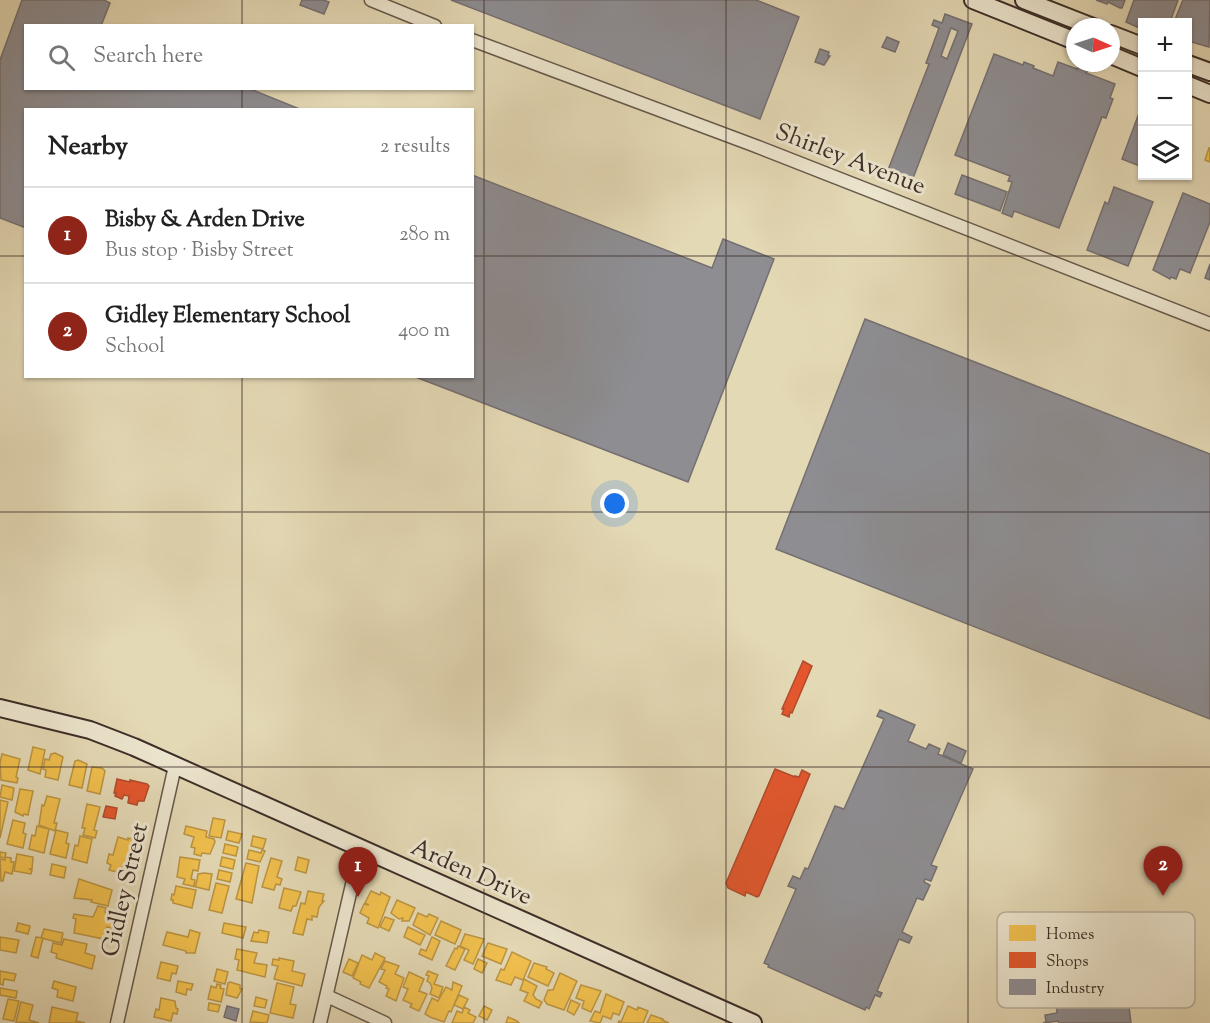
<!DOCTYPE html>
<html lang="en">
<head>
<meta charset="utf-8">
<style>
	body { margin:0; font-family:"Sorts Mill Goudy",serif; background:#f2f2f2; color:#222 }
	.controls { position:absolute; right:18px; top:18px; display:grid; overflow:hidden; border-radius:0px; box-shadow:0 2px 4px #0004 }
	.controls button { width:54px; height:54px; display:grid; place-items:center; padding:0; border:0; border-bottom:2px solid #e0e0e0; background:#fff; color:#222; font:30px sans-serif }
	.compass { position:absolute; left:1066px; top:18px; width:54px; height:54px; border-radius:50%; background:#fff; box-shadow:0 2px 4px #0004; rotate:93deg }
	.you { position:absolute; left:615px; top:504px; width:21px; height:21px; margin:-15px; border:4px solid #fff; border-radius:50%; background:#1a73e8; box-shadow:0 0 0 9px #1a73e833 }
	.badge { display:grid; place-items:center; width:39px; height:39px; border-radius:50%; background:#8f2418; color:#fff; font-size:20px; font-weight:700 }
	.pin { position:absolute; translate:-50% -50px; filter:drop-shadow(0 2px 3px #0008) }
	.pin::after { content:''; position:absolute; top:32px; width:21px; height:18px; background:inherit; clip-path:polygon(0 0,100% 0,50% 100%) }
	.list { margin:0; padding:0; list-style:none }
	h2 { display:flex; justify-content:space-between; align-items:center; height:78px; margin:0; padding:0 24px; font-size:26px }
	h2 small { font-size:20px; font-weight:400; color:#767676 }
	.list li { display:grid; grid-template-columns:39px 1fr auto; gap:18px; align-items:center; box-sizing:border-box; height:96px; padding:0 24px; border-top:2px solid #e0e0e0 }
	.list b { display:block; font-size:22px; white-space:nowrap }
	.list p { margin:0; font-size:20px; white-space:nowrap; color:#767676 }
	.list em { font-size:20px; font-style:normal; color:#767676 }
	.icon { flex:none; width:33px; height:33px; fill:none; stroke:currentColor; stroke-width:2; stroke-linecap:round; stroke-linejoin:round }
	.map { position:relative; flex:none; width:1210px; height:1023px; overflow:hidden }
	.search { position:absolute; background:#fff; box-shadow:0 2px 4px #0004; left:24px; top:24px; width:450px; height:66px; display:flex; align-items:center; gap:15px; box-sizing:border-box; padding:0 21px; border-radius:0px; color:#767676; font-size:22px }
	.panel { position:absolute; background:#fff; box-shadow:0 2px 4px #0004; left:24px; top:108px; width:450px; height:270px; border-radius:0px }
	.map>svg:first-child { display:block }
</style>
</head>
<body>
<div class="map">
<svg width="1210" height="1023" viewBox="0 0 1210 1023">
	<rect width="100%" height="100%" fill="#e4d9b5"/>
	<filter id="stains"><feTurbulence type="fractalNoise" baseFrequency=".00333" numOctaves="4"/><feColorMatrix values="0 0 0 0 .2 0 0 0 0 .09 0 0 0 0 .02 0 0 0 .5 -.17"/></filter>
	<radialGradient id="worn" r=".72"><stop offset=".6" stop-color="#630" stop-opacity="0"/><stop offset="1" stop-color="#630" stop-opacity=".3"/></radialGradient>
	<g fill="#f2c14e" stroke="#bb9543" stroke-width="1.5">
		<path d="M1209 148H1210V162L1205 160Z"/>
		<path d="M33 747 45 750 40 774 28 770Z"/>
		<path d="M55 753 63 757 58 780 45 777 46 770 43 769 45 759 49 760 51 754Z"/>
		<path d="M2 754 20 759 16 777 18 778 17 783 1 780 0 763Z"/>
		<path d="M78 760 87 764 82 788 69 785 75 761Z"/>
		<path d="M92 767 102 768 105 771 100 794 87 791Z"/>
		<path d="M2 785 14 788 12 800 0 797Z"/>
		<path d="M20 789 33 791 28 815 24 814 23 816 15 812Z"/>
		<path d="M47 796 60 799 54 823H57L55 831 39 825 42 805 44 806Z"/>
		<path d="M0 800 8 802 0 838Z"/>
		<path d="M87 804 100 807 94 830 97 831 95 838 83 835 85 828H82Z"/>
		<path d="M213 818 225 820 221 838 209 836Z"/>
		<path d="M13 820 25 823 23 833 26 834 23 848 7 844Z"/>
		<path d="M37 826 49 829 44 853 29 849 32 835 35 836Z"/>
		<path d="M186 826 207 831 206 837 214 839 215 842 210 854 202 853 201 856 194 854 195 848 191 847 194 837 184 834Z"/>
		<path d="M56 830 68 833 66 843 69 844 66 858 50 854Z"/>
		<path d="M228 831 242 834 239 843 226 840Z"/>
		<path d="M80 836 92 839 87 863 72 859 75 845 78 846Z"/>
		<path d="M253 836 266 839 263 849 251 846Z"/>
		<path d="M118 837 128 840V838L132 839 133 841 129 858 127 865 123 864 121 873 109 870 111 865 107 863 109 854 113 855Z"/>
		<path d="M225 844 238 847 236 856 223 853Z"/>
		<path d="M249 850 261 853 262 850 265 851 260 862 247 859Z"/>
		<path d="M0 852 6 853 5 857 11 858V862H14L12 874 5 872 3 881H1L0 859 5 860V858L0 857Z"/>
		<path d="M17 854 33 857 32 869H29L32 870 31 874 14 871Z"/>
		<path d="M180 857 200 860 198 871 193 870 191 879 195 880 194 885H196L198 874 204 873 212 874 209 890 183 884 185 879 177 877Z"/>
		<path d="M222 857 235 860 233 869 220 866Z"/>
		<path d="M298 857 309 860 306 873 295 870Z"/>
		<path d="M271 858 282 861 277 877 282 879 280 885 276 884 274 890 262 887Z"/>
		<path d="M246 863 259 866 252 903 236 899Z"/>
		<path d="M52 864 66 867 64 878 50 875Z"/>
		<path d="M219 870 232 873 230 882 217 879Z"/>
		<path d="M79 879 112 890 108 906 91 902 92 900 74 898Z"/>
		<path d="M216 883 229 886 222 913 209 910Z"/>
		<path d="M176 886 196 890 192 908 173 903V900H171L172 894 174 895Z"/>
		<path d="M284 888 301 892 296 906H293L291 911 279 908Z"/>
		<path d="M308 891 324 894 322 901H324L319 907 317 917 312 916V920L307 919 303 935 293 933 301 903 305 904Z"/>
		<path d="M371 891 380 895 381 892 390 897 378 928 367 923 369 918 360 913 364 904 369 905 365 903Z"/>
		<path d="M397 900 415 908 409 921H402L403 918 399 919 391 913Z"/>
		<path d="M98 906 106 908 105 912 114 914 111 928 107 927 104 939 74 933 76 919 73 918 74 914 93 917Z"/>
		<path d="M418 913 427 917 429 914 438 918 430 935 413 925Z"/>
		<path d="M385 917 394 920 389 931 380 927Z"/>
		<path d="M441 921 461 930 455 944 435 935Z"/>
		<path d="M18 923 30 926 28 934 16 931Z"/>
		<path d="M224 923 246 927 243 938 222 933Z"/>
		<path d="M408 927 425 935 420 945 404 937Z"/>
		<path d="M44 929 63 933 61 943 41 938Z"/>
		<path d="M190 930 200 933 195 953H186V951L163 945 167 932 188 937Z"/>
		<path d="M259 930 269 932 267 943 251 941 254 932 258 933Z"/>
		<path d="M465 934 484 939 473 964 464 960 469 950 460 946Z"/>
		<path d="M0 937 19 940 16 953 0 950Z"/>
		<path d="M36 937 43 938 38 958 31 956Z"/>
		<path d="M432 937 440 941 432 960 419 954 421 949 426 951Z"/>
		<path d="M64 939 87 944 85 953 95 956 92 969 56 958 57 954 51 952 53 943 62 945Z"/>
		<path d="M488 943 507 949 501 964 482 956Z"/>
		<path d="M458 946 465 949 455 970 446 966 455 948 457 949Z"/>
		<path d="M237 949 257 953 254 963 267 965 265 977 237 970 239 960 235 959Z"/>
		<path d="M512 952 531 961 523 980 515 977 511 985 496 980 501 969 504 970Z"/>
		<path d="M375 953 385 958 369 988 360 984 361 982 353 978 362 955 372 960Z"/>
		<path d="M279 958 294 961 292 971 305 974 302 986 274 979 278 966 272 965 273 959 279 960Z"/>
		<path d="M349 959 358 963 352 976 343 972Z"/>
		<path d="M478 959 487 963 482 973 474 969Z"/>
		<path d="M385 961 399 966 395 974 404 978 396 1001 386 996 389 989 386 988 387 986 379 982 385 970 381 969Z"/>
		<path d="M161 962 178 966 176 974 172 973 170 981 157 978Z"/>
		<path d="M534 963 547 967 546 969 554 973 548 986 528 977Z"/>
		<path d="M217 969 228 972 225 984 214 981Z"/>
		<path d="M0 971 16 974 14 981 4 979 3 985 0 984Z"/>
		<path d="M428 971 438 975 434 984 443 987 439 998 430 994 432 988 430 983 427 981 429 976 426 975Z"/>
		<path d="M409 972 424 979 419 991 427 994 419 1011 410 1007 412 1004 403 1000 408 989 403 987Z"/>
		<path d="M560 973 577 981 564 1010 547 1004 544 1000 548 990H553Z"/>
		<path d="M524 979 537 986 533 995 536 999 542 1002 539 1008 524 1001 528 993 520 990Z"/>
		<path d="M54 981 76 987 73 1001 57 997 58 990 52 988Z"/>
		<path d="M178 981 193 984 191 990 187 989 186 995 176 992Z"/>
		<path d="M230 982 240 985V989H242L237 998 226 995 228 983Z"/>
		<path d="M453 982 462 986 451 1012 449 1011 444 1022 430 1017 425 1014 432 998 438 1001 446 987 452 990Z"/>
		<path d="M277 983 294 987 290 1004 296 1005 293 1018 270 1013Z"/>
		<path d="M217 984 221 985 220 988 224 989 221 1002 208 999 211 986 216 988Z"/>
		<path d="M581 985 601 991 591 1012 582 1008 584 1001 576 998Z"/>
		<path d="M0 988 17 991 16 998 0 995Z"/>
		<path d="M606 994 624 1002 619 1015 613 1013 611 1019 603 1016 600 1023 590 1021 595 1011 600 1013Z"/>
		<path d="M459 995 468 999 463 1009 454 1005Z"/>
		<path d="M256 997 267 1000 265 1008 254 1006Z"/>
		<path d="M161 998 175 1001 176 1008 178 1009 177 1014 173 1013 171 1021 154 1017 156 1009 159 1010Z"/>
		<path d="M8 999 19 1001 14 1021 3 1019Z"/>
		<path d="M571 1000 580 1004 574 1015 567 1011Z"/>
		<path d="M21 1002 33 1005 29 1020 39 1023 16 1022Z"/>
		<path d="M209 1003 220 1005 218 1012 208 1010Z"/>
		<path d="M484 1006 492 1010 487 1020 479 1016Z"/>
		<path d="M628 1006 637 1010 638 1007 648 1011 643 1023H618L619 1021 621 1022Z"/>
		<path d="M52 1007 78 1013 76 1021 85 1023H49Z"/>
		<path d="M464 1007 470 1010 468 1013 476 1017 473 1023H452L457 1011 462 1013Z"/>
		<path d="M253 1011 269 1015 267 1023 250 1022Z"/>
		<path d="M651 1015 663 1019 662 1020 669 1023H647Z"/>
		<path d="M508 1017 517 1021 519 1023H506Z"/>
	</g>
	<g fill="#e4572e" stroke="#b24b2c" stroke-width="1.5">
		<path d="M803 661 812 666 792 713 790 712 789 717 782 714 784 709H782Z"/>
		<path d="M775 769 795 777V776L799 777 802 770 810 774 759 896 757 897 746 892 745 896 728 888 726 883Z"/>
		<path d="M117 779 130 782V780L147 784 149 786 144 801H138L137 805 128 803 129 796 124 795 122 799 115 796 116 793H114Z"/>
		<path d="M106 806 117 808 115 819 103 817Z"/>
	</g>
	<g fill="#8d8d92" stroke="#757072" stroke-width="1.5" fill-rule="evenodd">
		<path d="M22 0H104L110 3 101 26H26V88H248L302 110H26V228L0 218V60Z"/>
		<path d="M302 0H323L329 2 324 14 300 5Z"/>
		<path d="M451 0H756L799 17 760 119Z"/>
		<path d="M1096 0H1125L1122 8H1120L1108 2 1107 4Z"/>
		<path d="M1134 0H1178L1170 22H1142V29L1126 22Z"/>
		<path d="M1183 0H1210L1209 47 1188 41V22H1174Z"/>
		<path d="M945 14 972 24 910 186 906 185 907 182 893 177 894 173 888 170 929 64 926 63 939 28 932 25 934 20 942 23ZM951 28 958 31 947 59 941 56Z"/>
		<path d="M887 37 899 42 895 52 882 47Z"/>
		<path d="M820 49 829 52 828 56H830L824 65 815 62Z"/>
		<path d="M994 54 1023 65 1024 62 1034 66 1033 68 1053 76 1058 62 1077 69 1078 66 1088 70 1086 73 1115 84 1110 98 1113 99 1107 115 1106 118 1102 117 1059 228 1014 211 1012 217 1002 213 1012 182 1008 181 1010 176 955 155Z"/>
		<path d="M1142 105V167L1122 159Z"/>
		<path d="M472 175 712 268 723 239 774 259 688 482 413 376H472Z"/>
		<path d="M962 175 1007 192 1000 211 955 194Z"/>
		<path d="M1114 187 1153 202 1128 266 1087 250 1105 202 1108 204Z"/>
		<path d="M1183 193 1210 204V222L1190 273 1180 269 1176 279 1171 277 1170 279 1153 270Z"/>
		<path d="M1210 264V280L1205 278Z"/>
		<path d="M865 319 1210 454V719L776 549Z"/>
		<path d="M880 710 915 725 908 741 926 749 929 744 940 749 938 754 973 769 931 865 937 867 931 881 925 879 924 882 930 885 923 900 917 898 902 932 912 937 909 943 899 939 877 991 882 993 880 997 875 995 869 1009 866 1007 865 1010 768 967 769 965 764 963 796 889 788 886 793 876 800 879 805 868 808 869 835 806 844 809 884 719 877 716Z"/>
		<path d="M948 743 966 751 961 763 943 755Z"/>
		<path d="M1120 933 1131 1023H1059L1058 1021 1043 1023 1046 1022 1045 1015 1057 1013 1049 942Z"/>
		<path d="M227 1006 239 1009 236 1021 224 1017Z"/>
	</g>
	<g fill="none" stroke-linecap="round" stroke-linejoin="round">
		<g stroke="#66594b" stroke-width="15">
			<g id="street">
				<path d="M371 0 435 26"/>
				<path d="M472 40 753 145 1210 324"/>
				<path d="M327 996 385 1023"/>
				<path d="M117 1023 175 766"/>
				<path d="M320 1023 360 850"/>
			</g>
		</g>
		<g stroke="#3c2e28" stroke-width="20">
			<g id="secondary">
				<path d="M973 0 1075 41"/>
				<path d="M1024 0 1093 27"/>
				<path d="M1111 34 1142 46"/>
				<path d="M1111 55 1142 68"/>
				<path d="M1188 64 1210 72"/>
				<path d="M1188 85 1210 94"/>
				<path d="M0 708 90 730 134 747 753 1023"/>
			</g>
		</g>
		<use href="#street" stroke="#ede6cf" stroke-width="12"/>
		<use href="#secondary" stroke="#ede6cf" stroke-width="16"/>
	</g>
	<path fill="none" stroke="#3c2e28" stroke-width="1.5" stroke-opacity="0.55" d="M242 0V26M484 0V1023M726 0V1023M968 0V1023M242 88V110M0 256H26M472 256H1210M242 376V1023M0 512H1210M0 767H1210"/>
	<g text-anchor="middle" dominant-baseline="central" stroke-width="6" stroke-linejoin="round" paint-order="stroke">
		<g font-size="24" fill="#3c2e28" stroke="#ede6cf">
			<text transform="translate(850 160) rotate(21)">Shirley Avenue</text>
			<text transform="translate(471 873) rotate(24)">Arden Drive</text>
			<text transform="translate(126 890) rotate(-77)">Gidley Street</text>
		</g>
	</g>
	<rect x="997" y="912" width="198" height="96" rx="9" fill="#ede6cf" stroke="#b8af9d" stroke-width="1.5"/>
	<rect x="1009" y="925" width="27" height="16" fill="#f2c14e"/>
	<rect x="1009" y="952" width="27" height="16" fill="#e4572e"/>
	<rect x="1009" y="979" width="27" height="16" fill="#8d8d92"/>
	<g font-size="16" fill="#3c2e28">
		<text x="1046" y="939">Homes</text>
		<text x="1046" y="966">Shops</text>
		<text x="1046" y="993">Industry</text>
	</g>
	<rect width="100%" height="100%" filter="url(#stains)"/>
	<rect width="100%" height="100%" fill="url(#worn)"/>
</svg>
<div class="controls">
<button>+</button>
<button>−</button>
<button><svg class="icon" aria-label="layers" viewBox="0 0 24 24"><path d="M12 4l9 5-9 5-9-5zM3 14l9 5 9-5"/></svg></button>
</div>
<svg class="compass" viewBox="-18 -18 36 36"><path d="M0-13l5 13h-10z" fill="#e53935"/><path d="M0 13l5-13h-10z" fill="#767676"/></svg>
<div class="you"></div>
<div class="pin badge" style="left:358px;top:897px">1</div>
<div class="pin badge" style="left:1163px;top:896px">2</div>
<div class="search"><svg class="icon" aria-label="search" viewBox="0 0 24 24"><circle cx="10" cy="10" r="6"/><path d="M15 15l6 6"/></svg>Search here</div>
<section class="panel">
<h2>Nearby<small>2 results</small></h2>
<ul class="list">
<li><span class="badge">1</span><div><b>Bisby &amp; Arden Drive</b><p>Bus stop · Bisby Street</p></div><em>280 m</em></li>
<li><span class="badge">2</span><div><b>Gidley Elementary School</b><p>School</p></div><em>400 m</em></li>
</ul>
</section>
</div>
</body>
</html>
